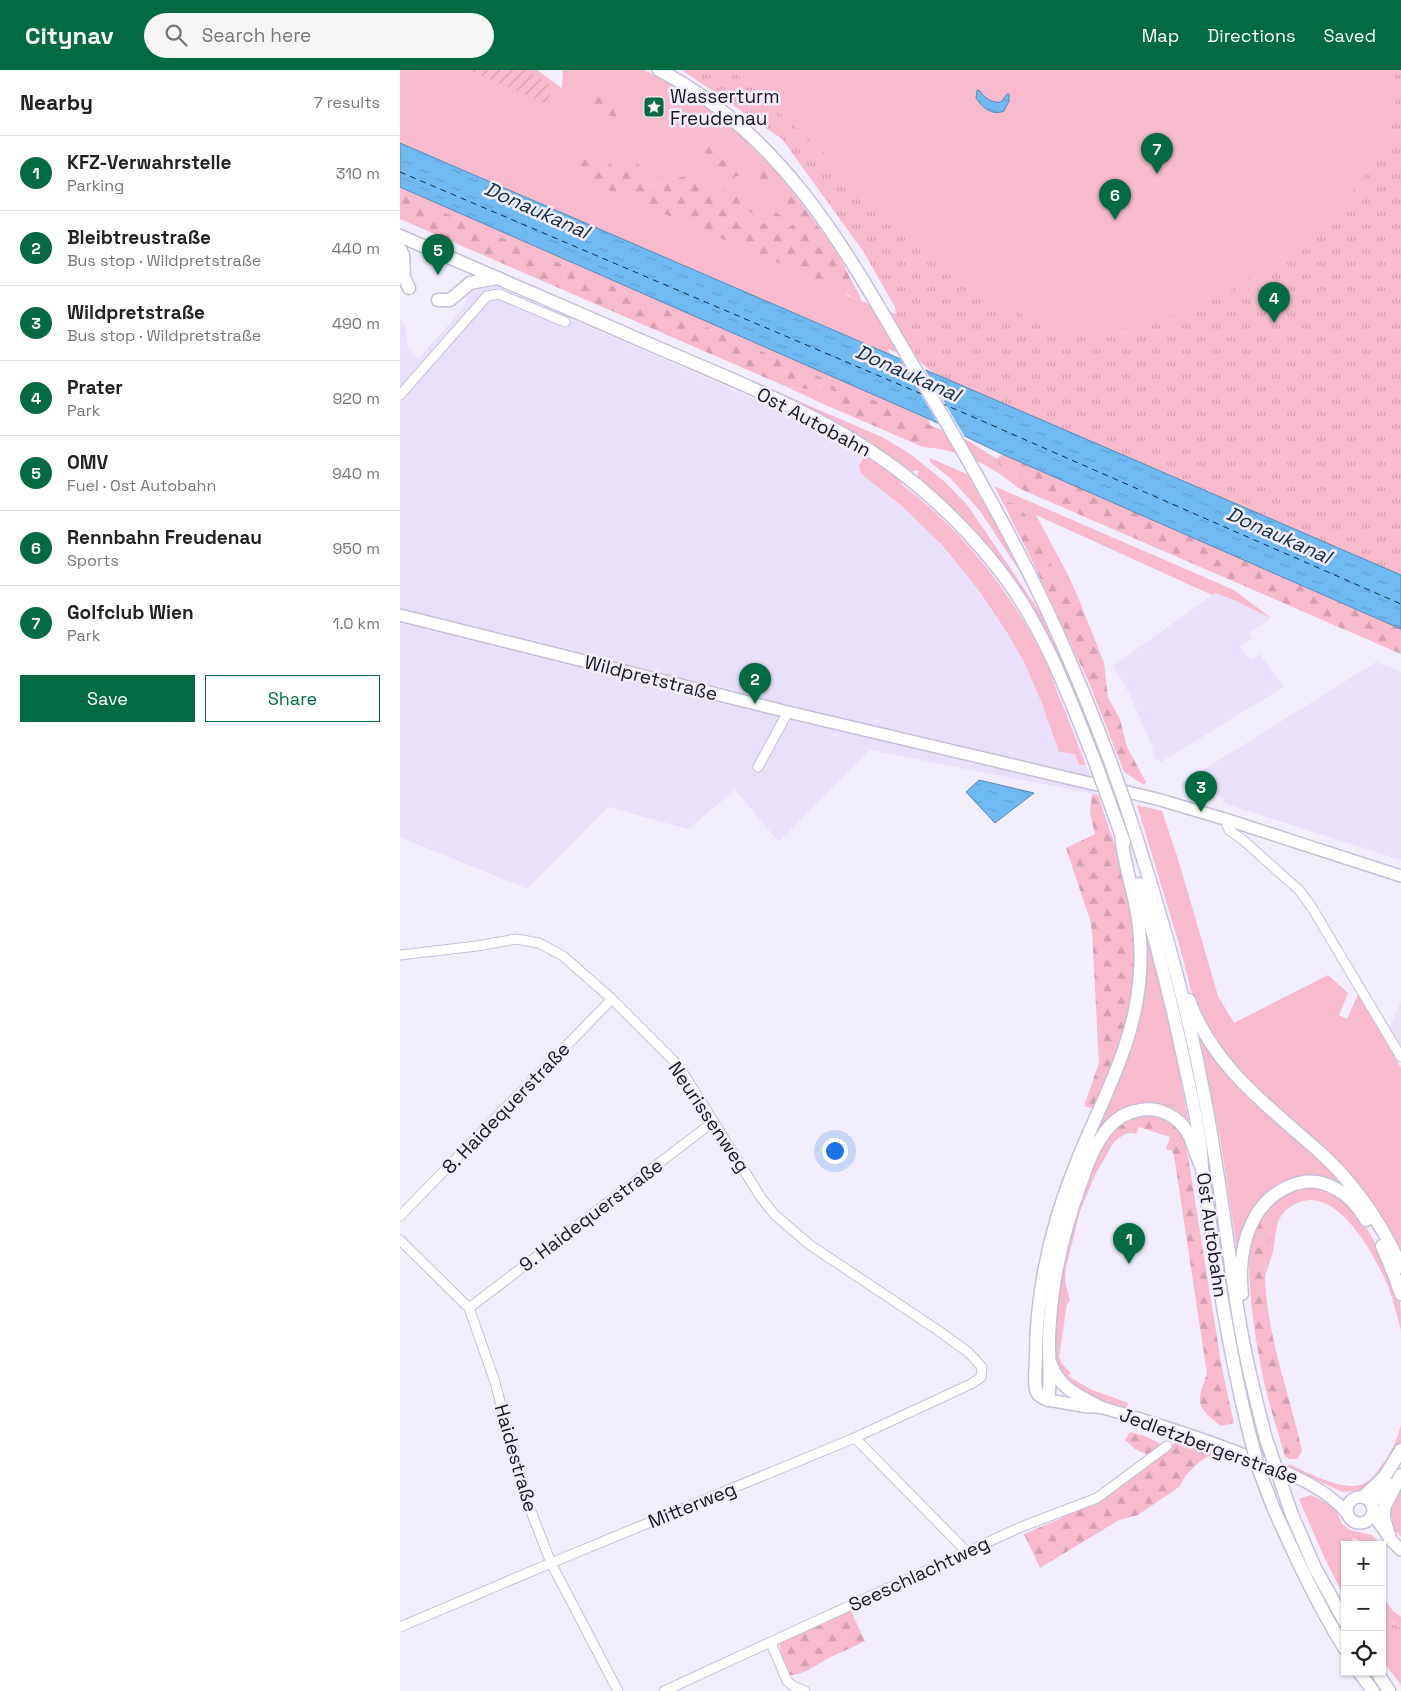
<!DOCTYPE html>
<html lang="en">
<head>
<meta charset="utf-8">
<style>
	body { margin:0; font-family:"Space Grotesk",sans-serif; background:#f6f6f6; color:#222 }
	.controls { position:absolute; right:15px; bottom:15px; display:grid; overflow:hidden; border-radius:0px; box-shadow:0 1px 4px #0004 }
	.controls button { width:45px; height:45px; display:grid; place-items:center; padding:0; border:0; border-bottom:1px solid #e0e0e0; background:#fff; color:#222; font:25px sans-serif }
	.you { position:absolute; left:434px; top:1080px; width:18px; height:18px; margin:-12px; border:4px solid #fff; border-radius:50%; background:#1a73e8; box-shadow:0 0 0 8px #1a73e833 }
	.badge { display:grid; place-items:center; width:32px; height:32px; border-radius:50%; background:#036b41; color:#fff; font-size:16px; font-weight:700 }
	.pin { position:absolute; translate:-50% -41px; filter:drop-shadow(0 1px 2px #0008) }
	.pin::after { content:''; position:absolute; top:26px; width:18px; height:15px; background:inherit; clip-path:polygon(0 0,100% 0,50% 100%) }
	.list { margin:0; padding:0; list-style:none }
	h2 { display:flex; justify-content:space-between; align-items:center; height:65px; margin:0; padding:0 20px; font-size:21px }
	h2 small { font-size:16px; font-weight:400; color:#767676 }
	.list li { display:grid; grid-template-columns:32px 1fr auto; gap:15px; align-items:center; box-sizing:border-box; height:75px; padding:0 20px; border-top:1px solid #e0e0e0 }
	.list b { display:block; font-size:19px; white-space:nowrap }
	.list p { margin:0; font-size:16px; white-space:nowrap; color:#767676 }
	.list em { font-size:16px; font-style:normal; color:#767676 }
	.actions { display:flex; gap:10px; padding:15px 20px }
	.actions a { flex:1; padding:11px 0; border:1px solid #036b41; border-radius:0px; text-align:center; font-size:18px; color:#036b41 }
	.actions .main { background:#036b41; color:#fff }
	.icon { flex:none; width:28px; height:28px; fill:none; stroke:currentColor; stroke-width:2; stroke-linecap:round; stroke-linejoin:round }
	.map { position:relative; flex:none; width:1001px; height:1621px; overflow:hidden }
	header { display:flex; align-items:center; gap:30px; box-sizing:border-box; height:70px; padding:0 25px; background:#036b41; color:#fff }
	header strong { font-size:24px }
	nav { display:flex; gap:28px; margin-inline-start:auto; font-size:18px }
	.search { width:350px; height:45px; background:#f6f6f6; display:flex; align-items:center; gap:12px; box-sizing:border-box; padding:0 18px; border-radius:28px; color:#767676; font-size:19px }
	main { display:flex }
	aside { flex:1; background:#fff }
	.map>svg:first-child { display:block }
</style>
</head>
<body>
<header>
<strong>Citynav</strong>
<div class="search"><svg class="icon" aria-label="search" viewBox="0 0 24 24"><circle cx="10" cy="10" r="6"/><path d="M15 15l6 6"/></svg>Search here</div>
<nav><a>Map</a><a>Directions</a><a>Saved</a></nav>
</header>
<main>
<aside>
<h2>Nearby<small>7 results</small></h2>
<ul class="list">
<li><span class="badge">1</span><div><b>KFZ-Verwahrstelle</b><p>Parking</p></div><em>310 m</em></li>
<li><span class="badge">2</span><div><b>Bleibtreustraße</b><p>Bus stop · Wildpretstraße</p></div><em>440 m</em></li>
<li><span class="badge">3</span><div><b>Wildpretstraße</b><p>Bus stop · Wildpretstraße</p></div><em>490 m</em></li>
<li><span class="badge">4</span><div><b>Prater</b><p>Park</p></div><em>920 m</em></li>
<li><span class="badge">5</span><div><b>OMV</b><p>Fuel · Ost Autobahn</p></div><em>940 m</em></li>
<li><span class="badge">6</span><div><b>Rennbahn Freudenau</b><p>Sports</p></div><em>950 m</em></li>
<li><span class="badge">7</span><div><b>Golfclub Wien</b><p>Park</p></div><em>1.0 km</em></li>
</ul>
<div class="actions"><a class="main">Save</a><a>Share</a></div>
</aside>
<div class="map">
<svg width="1001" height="1621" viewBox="0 0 1001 1621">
	<defs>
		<pattern id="forest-firs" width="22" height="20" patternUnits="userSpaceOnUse" patternTransform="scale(1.25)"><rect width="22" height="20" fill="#f8bacd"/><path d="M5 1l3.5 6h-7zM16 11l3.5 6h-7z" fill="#d49fb0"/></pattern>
		<pattern id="park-tufts" width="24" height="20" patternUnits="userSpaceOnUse" patternTransform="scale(1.25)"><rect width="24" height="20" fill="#f8bacd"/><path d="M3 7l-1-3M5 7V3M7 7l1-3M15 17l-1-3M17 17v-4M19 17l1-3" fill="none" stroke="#d49fb0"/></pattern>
		<pattern id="garden-furrows" width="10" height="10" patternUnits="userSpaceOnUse" patternTransform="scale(1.25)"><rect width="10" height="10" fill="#f8bacd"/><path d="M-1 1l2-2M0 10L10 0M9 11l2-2" fill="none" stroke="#d49fb0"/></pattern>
		<pattern id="water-ripples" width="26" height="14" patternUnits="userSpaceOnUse" patternTransform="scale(1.25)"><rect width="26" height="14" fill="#70baf4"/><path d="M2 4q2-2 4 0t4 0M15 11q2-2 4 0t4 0" fill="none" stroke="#609fd1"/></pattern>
	</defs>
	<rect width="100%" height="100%" fill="#f3eefe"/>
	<g fill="#e9e0fb">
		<path d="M88 214 100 218 368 335 421 361 464 386 459 393 461 404 503 438 533 466 569 508 582 525 608 564 625 594 641 631 659 681 675 684 679 695H686L698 725 470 680 379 772 335 720 288 759 208 737 127 819 0 767V250L5 254 8 279 19 288 64 237 70 219Z"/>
		<path d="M815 523 838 532 871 548 849 563 852 569 840 576 851 591 860 584 884 617 761 692 756 690 751 674 729 623 713 596Z"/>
		<path d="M976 592 1001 602V790L823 733 824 728 779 715Z"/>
		<path d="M1001 931V982L988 959 990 957Z"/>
	</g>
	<g fill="#f8bacd">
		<path d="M0 0H137L162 18 163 0H244L271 13 300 31 324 50 352 74 390 114 389 117 376 126 396 152 384 161 371 149 359 156 345 153 338 139 342 136 362 142 318 128 292 104 249 116 242 111 215 103 182 90 423 212 431 195 440 217 448 226 496 244 527 260 510 218 393 74 302 0H1001V505L535 304 531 296 488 279 490 284 0 73Z"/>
		<path d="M0 117 529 349 530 355 442 316 440 329 421 333 387 317 406 320 420 317 425 309 0 123Z"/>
		<path d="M128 214 482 367 509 383 524 395 545 412 568 436 640 542 675 619 693 664V669L669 611 648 568 516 408 519 400 513 401 511 404 495 392Z"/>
		<path d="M537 358 565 369 597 389 599 394 616 398 618 418C594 397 566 383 534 378Z"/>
		<path d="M464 386 478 394 502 412 501 414C560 458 612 522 644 589 650 600 654 613 658 624 668 648 677 672 686 695H679L675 684 659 682 641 631 625 594 608 564 582 525 569 508 541 474 503 437 461 404 459 395Z"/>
		<path d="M530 388 567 404 588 440 589 439 626 511 580 441 551 409 530 392Z"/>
		<path d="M594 416 834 520 871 548 838 532 816 523 812 525 636 445 669 507 680 532 672 534 620 436 602 431Z"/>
		<path d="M737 735 762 741 778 789 818 926 834 953 928 905 948 923 939 945 947 949 958 924 1001 998V1190L975 1142 849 1017 812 971 793 929 781 881Z"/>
		<path d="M744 855 769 950 789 1054 788 1055 755 1037 706 1056 671 1132 647 1320H640L641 1256 678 1101Z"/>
		<path d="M799 963C812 974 819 993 831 1005 885 1061 951 1105 987 1175 994 1187 1001 1200 1001 1214 985 1170 951 1095 893 1111 874 1117 860 1130 851 1147 846 1156 842 1166 841 1176 841 1182 841 1189 839 1194L821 1073Z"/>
		<path d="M707 1067 714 1072 695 1105 680 1141 666 1198 665 1212 670 1231 667 1234 659 1287 662 1294 671 1303 668 1306 690 1319 728 1333 727 1338 689 1327 674 1320 657 1300 652 1274 664 1182 692 1093Z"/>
		<path d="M914 1117C919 1118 925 1118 930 1120 960 1133 993 1202 1000 1233 1001 1241 1001 1251 1001 1260 997 1245 993 1230 988 1216 976 1188 944 1128 909 1130 900 1131 891 1135 885 1141 875 1151 876 1164 874 1177 872 1187 868 1196 865 1206L866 1180 871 1162 858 1154C874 1127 883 1119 914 1117Z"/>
		<path d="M1001 1355V1375L986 1402 964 1420 942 1422 888 1396 889 1394C907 1402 946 1424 965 1413 972 1409 976 1403 981 1396 991 1384 997 1370 1001 1355Z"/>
		<path d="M1001 1418V1467L988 1453 990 1434Z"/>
		<path d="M911 1425 932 1436 936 1440 942 1454 950 1460 972 1465 982 1475H972L952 1468 954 1475H945V1528L924 1487 899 1429Z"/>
		<path d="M982 1526 993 1541 1001 1547V1558L991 1550 992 1569 1001 1581V1615L982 1590Z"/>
	</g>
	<g fill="url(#forest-firs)">
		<path d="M191 27H212L224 41 221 48 188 41Z"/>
		<path d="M313 68 317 86 333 90 335 99 355 97 361 90 377 108 375 119 366 121 352 116 349 107 336 106 327 114 321 113 319 99 298 96 299 87 289 79 299 71Z"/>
		<path d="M229 86 243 99 242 111 249 116 292 104 318 128 325 120 362 137V142L355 146 342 136 338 139 346 153 359 156 371 149 375 142 383 147 384 161 396 152 376 126 389 117 437 182 462 231C438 223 441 217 431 196L423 212 176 106V96L182 90 207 87 215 103Z"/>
		<path d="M0 123 425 309C419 325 400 318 387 317L0 149Z"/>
		<path d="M429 316H442L537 358 534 378 523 377 421 333 439 329Z"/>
		<path d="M602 384 1001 559V584L618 418 616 398 612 400H606L599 394 597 389Z"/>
		<path d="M602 431 620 435 672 534 680 532 704 593 708 628 720 649 727 677 746 712 744 715 724 702 690 615 629 484Z"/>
		<path d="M692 724 698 725C709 759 722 793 729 828 739 874 737 927 722 972 714 995 703 1017 694 1039L684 1036 699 993 692 862 690 850 666 778 695 764 690 743Z"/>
		<path d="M740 1046C764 1046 777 1051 786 1074L822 1299 834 1353 821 1356C796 1337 796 1333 807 1304L774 1085 772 1081 766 1079 770 1067 739 1057 736 1064C727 1061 722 1066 714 1072L707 1067 723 1051Z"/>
		<path d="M863 1151C865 1153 867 1154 869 1156 874 1162 865 1187 865 1197 864 1260 889 1320 902 1381L897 1389H890L885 1387C879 1364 871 1342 866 1320 859 1292 834 1166 863 1151Z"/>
		<path d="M730 1362 745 1366 769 1378 779 1369 814 1383 799 1392 786 1405 779 1417 738 1445 719 1450 640 1498 624 1464 685 1438 707 1425 748 1385 735 1379 725 1370Z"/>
		<path d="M450 1539 465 1571C452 1578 438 1583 425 1590 413 1597 403 1605 389 1605L384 1595 379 1573Z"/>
	</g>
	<g fill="url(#park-tufts)">
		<path d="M282 0H332L567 212C600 232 633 256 672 261 716 266 775 247 815 229 827 224 839 215 850 207 898 177 936 147 969 100 978 87 988 72 992 56 997 38 997 18 995 0H1001V505L535 304 521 293 497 252 495 237 463 181 382 69Z"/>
		<path d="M984 1546 1001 1558V1581L992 1569Z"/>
	</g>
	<path fill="url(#garden-furrows)" d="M69 0H126L153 17 146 34Z"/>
	<g fill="url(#water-ripples)" stroke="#5688b4">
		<path d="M577 20 580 21C583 27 593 34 601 32L607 24H609V31L604 41C592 46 583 38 576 28Z"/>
		<path d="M0 73 1001 505V559L602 384 529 349 0 117Z"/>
		<path d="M579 710 634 723 595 753 566 722Z"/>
	</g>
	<path fill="#f3eefe" d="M498 285 523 296 566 369 540 357Z"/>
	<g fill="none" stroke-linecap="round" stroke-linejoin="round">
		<g stroke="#0c2c44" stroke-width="1" stroke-dasharray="6 5" stroke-linecap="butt">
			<path d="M0 102 524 325"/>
			<path d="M541 333 1001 534"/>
		</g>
		<g stroke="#c7bed8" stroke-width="11">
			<g id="minor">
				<path d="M0 325 87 226 99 224 165 252"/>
				<path d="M358 697 388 642"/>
				<path d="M828 750 827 755 829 760 843 770 899 820 911 836 1001 987"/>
				<path d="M0 885 77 876 116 869 139 873 163 886 212 929 278 995 362 1129 375 1145 410 1175 536 1259 568 1282 582 1297 581 1307 571 1314 452 1369 151 1493 0 1557"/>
				<path d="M0 1146 212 929"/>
				<path d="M0 1170 69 1238 95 1312 122 1418 151 1493 218 1621"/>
				<path d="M69 1238 313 1052"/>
				<path d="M455 1368 567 1482"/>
				<path d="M371 1573 387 1611 393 1616 405 1621"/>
				<path d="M264 1621 621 1457 697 1428 767 1376"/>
			</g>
		</g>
		<g stroke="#c7bed8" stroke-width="14">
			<g id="major">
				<path d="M0 545 388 642 757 729 828 750 1001 806"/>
				<path d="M648 1330 688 1337H700C755 1353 809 1370 862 1392 892 1405 924 1417 946 1442"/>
				<circle cx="960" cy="1440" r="13"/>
				<path d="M973 1444 990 1469 1001 1480"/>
			</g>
		</g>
		<g stroke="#c7bed8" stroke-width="15">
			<g id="highway">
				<path d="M259 0C392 70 452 192 525 316 561 377 596 438 628 501 660 564 687 630 712 696"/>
				<path d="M0 166C83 202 165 237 247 273 334 311 427 345 503 404 538 431 569 462 597 497 643 555 668 624 695 692"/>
				<path d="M0 179 3 185 4 207 9 218"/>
				<path d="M38 230H50L70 213 97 208"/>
				<path d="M712 739 724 772"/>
				<path d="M728 742C758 833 785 925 803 1020 819 1098 827 1177 840 1255 847 1294 856 1331 866 1369"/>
				<path d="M721 765C723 787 729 807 734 828 742 861 742 897 737 929 728 985 699 1037 678 1089 652 1152 636 1218 636 1287 636 1296 633 1317 638 1324 640 1327 645 1328 648 1330 651 1311 649 1292 649 1273 649 1262 650 1250 651 1239 655 1195 667 1151 682 1110 687 1096 692 1080 701 1068 709 1055 721 1044 736 1041 758 1035 780 1046 790 1067 794 1077 797 1088 802 1098"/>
				<path d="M739 814C757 874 772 935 785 996 792 1029 801 1065 802 1098 815 1187 827 1275 849 1362"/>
				<path d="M789 930C814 999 871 1038 923 1085 956 1116 983 1156 1001 1197"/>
				<path d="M982 1176 993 1202 1001 1224"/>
				<path d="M842 1224C839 1200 842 1171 854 1149 869 1121 904 1101 934 1118 948 1124 959 1138 966 1150"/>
				<path d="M651 1294C659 1318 679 1326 700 1337"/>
				<path d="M963 1427 985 1406 1001 1380"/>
				<path d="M971 1433 992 1415"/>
				<path d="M873 1437C895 1486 917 1534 945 1579"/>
				<path d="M892 1445 915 1498 945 1552"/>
				<path d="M990 1469 984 1448V1438L1001 1405"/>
				<path d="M959 1602 973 1621"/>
				<path d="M977 1602 989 1621"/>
			</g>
		</g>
		<use href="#minor" stroke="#fff" stroke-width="9"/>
		<use href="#major" stroke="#fff" stroke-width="11"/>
		<use href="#highway" stroke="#fff" stroke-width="12"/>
		<g stroke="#c7bed8" stroke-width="15" stroke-linecap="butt">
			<g id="highway-bridge">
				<path d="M695 692 712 739"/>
				<path d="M712 696 728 742"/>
				<path d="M849 1362 859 1400 873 1437"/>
				<path d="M866 1369 892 1445"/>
			</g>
		</g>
		<use href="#highway-bridge" stroke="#fff" stroke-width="12"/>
	</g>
	<defs>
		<g id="sight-square" transform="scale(1.125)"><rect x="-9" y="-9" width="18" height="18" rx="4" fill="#036b41" stroke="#f3eefe"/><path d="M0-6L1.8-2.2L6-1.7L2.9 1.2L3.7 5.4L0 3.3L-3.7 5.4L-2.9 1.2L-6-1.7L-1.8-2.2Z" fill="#fff"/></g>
	</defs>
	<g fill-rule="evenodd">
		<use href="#sight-square" x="254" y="37"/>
	</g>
	<g text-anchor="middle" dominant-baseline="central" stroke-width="5" stroke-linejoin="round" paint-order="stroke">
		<g font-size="19" fill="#18151e" stroke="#f3eefe" text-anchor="start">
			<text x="270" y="26">Wasserturm<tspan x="270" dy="22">Freudenau</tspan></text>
		</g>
		<g font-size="19" fill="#18151e" stroke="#f3eefe">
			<text transform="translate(414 352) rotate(28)">Ost Autobahn</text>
			<text transform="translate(251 608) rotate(14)">Wildpretstraße</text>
			<text transform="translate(106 1038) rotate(-46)">8. Haidequerstraße</text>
			<text transform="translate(309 1047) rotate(56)">Neurissenweg</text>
			<text transform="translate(191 1145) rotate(-37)">9. Haidequerstraße</text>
			<text transform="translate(812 1165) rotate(82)">Ost Autobahn</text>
			<text transform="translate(809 1376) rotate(20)">Jedletzbergerstraße</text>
			<text transform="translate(116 1388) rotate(74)">Haidestraße</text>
			<text transform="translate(292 1435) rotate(-22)">Mitterweg</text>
			<text transform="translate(519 1504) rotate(-25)">Seeschlachtweg</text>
		</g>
		<g font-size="20" font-style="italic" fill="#0c2c44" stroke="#f3eefe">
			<text transform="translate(137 140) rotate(24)">Donaukanal</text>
			<text transform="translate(508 303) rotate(24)">Donaukanal</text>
			<text transform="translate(879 465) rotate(24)">Donaukanal</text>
		</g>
	</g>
</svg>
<div class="controls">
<button>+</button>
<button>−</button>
<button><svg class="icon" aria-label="locate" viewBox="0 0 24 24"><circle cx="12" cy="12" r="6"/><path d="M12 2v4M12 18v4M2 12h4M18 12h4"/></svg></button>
</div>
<div class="you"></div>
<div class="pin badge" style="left:729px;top:1194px">1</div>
<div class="pin badge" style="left:355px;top:634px">2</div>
<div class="pin badge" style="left:801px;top:742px">3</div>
<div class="pin badge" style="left:874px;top:253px">4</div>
<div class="pin badge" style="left:38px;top:205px">5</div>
<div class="pin badge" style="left:715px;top:150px">6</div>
<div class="pin badge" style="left:757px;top:104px">7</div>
</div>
</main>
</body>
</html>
